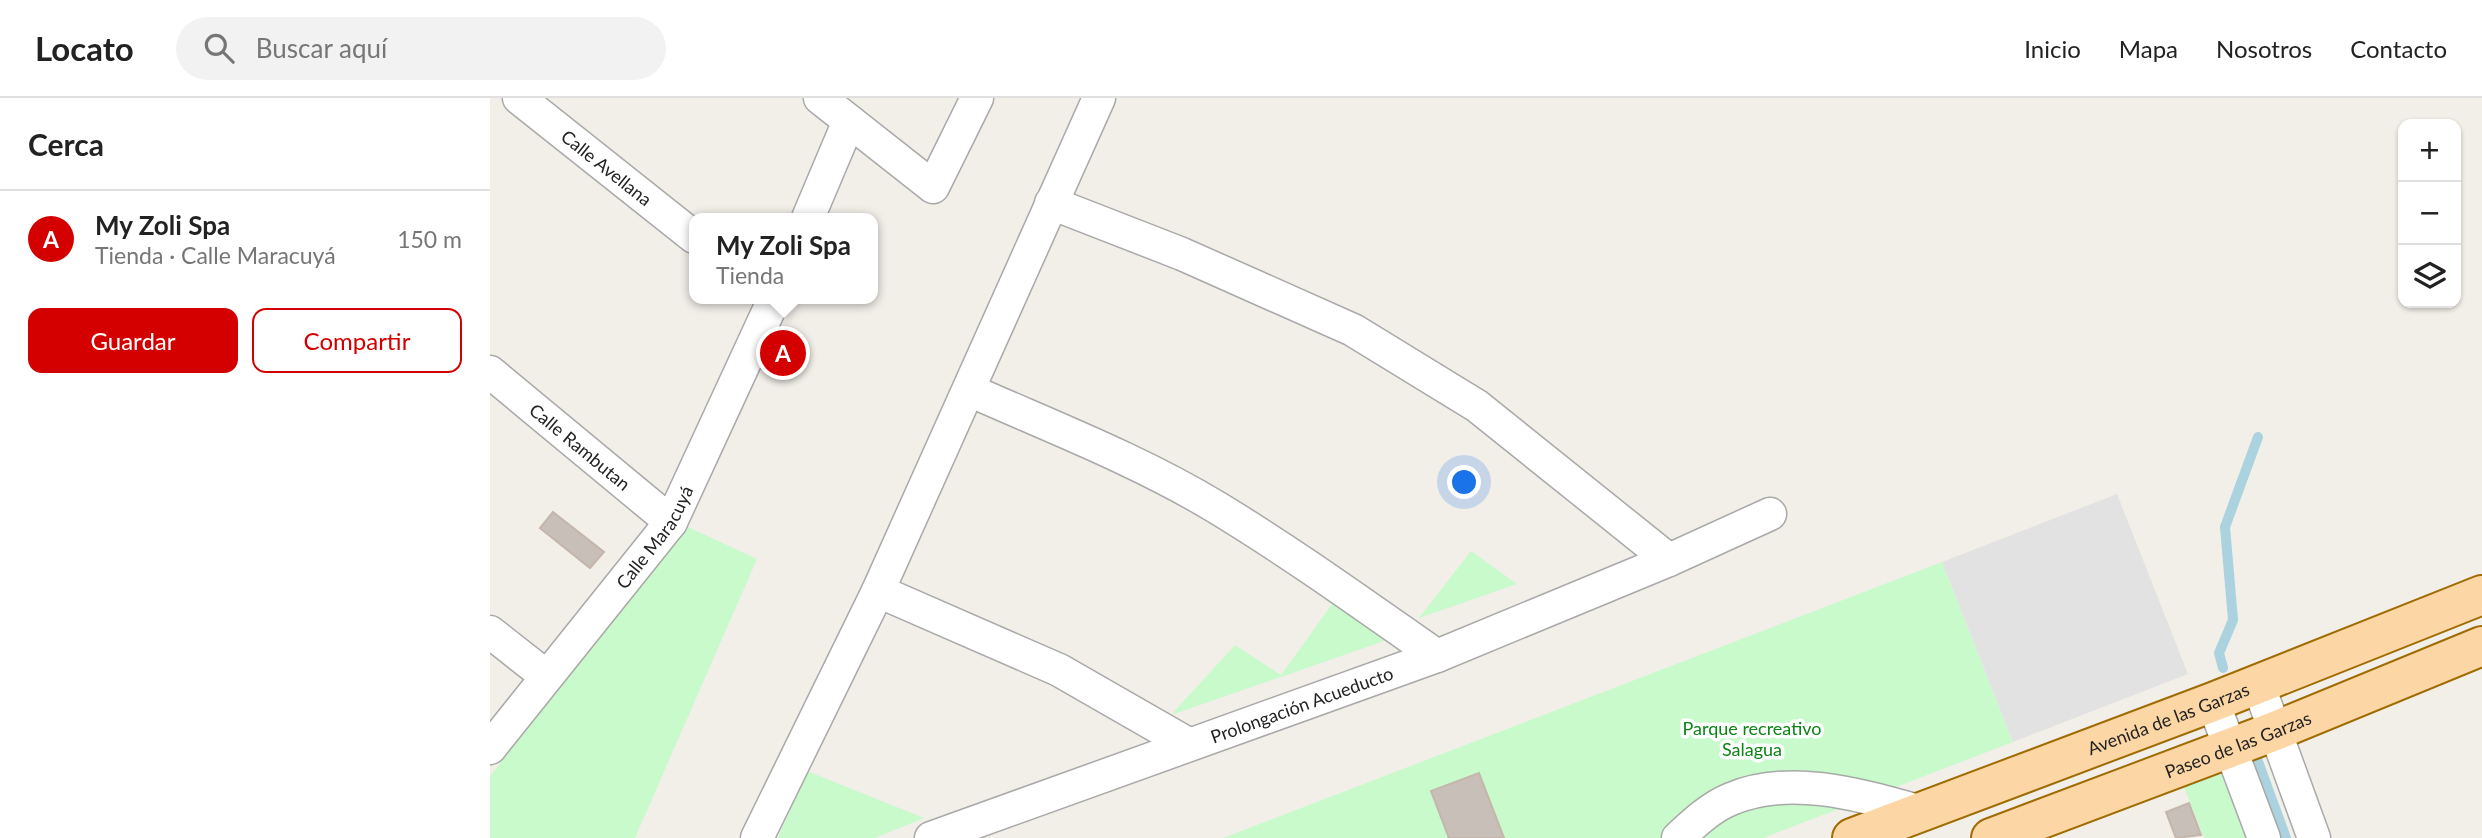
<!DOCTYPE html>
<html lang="es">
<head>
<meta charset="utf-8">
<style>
	body { margin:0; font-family:Lato,sans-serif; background:#f2f2f2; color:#222 }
	.controls { position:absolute; right:21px; top:21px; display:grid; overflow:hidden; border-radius:14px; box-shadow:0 2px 5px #0004 }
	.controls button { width:63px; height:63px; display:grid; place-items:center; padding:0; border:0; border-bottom:2px solid #e0e0e0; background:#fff; color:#222; font:35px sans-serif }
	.you { position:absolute; left:975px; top:385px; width:24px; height:24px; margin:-18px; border:5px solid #fff; border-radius:50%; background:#1a73e8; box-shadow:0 0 0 10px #1a73e833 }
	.badge { display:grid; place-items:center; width:46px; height:46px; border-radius:50%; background:#d40000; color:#fff; font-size:23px; font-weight:700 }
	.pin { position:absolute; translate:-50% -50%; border:4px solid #fff; box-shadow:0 2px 7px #0006 }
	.popup { position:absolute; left:199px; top:115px; width:189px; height:91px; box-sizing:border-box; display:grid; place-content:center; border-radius:14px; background:#fff; filter:drop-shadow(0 2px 5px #0005); font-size:23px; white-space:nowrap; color:#767676 }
	.popup b { font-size:26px; color:#222 }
	.popup::after { content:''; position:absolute; left:50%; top:100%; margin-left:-14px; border:14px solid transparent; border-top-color:#fff }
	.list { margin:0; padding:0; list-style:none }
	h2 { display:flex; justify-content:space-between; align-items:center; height:91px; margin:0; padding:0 28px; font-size:30px }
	h2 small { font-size:23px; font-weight:400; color:#767676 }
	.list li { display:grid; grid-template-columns:46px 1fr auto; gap:21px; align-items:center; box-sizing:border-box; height:98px; padding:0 28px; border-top:2px solid #e0e0e0 }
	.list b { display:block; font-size:26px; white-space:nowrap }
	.list p { margin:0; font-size:23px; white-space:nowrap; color:#767676 }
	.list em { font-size:23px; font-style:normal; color:#767676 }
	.actions { display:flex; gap:14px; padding:21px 28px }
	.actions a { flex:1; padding:16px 0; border:2px solid #d40000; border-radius:14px; text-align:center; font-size:24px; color:#d40000 }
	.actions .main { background:#d40000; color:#fff }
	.icon { flex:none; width:38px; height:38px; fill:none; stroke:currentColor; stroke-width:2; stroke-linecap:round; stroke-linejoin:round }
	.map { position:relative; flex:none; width:1992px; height:740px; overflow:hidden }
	header { display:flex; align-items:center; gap:42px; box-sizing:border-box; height:98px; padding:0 35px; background:#fff; border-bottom:2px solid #e0e0e0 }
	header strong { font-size:33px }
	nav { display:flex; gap:38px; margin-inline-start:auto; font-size:24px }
	.search { width:490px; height:63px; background:#f2f2f2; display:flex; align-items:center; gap:18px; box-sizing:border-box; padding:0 24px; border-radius:38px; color:#767676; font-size:26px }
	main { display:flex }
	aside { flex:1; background:#fff }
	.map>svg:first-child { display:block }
</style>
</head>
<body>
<header>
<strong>Locato</strong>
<div class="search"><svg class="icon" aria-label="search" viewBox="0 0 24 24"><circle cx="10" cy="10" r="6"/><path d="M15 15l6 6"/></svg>Buscar aquí</div>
<nav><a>Inicio</a><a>Mapa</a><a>Nosotros</a><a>Contacto</a></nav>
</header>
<main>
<aside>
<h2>Cerca<small></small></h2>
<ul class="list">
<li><span class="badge">A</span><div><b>My Zoli Spa</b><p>Tienda · Calle Maracuyá</p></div><em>150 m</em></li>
</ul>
<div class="actions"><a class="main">Guardar</a><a>Compartir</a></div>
</aside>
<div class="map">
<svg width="1992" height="740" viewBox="0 0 1992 740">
	<rect width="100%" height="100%" fill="#f2efe9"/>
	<g fill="#c8facc">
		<path d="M196 428 267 461 145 740H0V678Z"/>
		<path d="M981 453 1027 486 929 520Z"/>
		<path d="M1452 464 1523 644 1273 740H733Z"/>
		<path d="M845 502 897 542 681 617 745 547 791 577Z"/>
		<path d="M1733 668 1762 740H1714L1692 684Z"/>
		<path d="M317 673 434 720 385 740H288Z"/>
	</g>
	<path fill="#e2e2e2" d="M1627 396 1698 576 1523 644 1452 464Z"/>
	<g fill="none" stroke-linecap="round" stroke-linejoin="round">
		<g stroke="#aad3df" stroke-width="10">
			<path d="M1733 570 1729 555 1743 522 1735 429 1768 339"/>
			<path d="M1766 658 1796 740"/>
		</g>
	</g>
	<g fill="#c7bfb8" stroke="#c4b6ab" stroke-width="2">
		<path d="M63 414 114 454 100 470 50 430Z"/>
		<path d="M989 675 1014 740H959L941 693Z"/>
		<path d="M1699 705 1711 737 1686 740 1676 714Z"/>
	</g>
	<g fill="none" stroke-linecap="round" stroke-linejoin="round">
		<g stroke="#a9a9a9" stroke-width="35">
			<g id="minor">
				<path id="s1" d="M29 0 204 139"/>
				<path d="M330 0 443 89 487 0"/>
				<path d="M561 105 692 156 863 232 987 308 1179 462"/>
				<path d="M318 120 359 23"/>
				<path id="s2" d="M0 274 181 424"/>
				<path d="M479 292C562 329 648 362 726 409 802 455 874 507 947 558"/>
				<path d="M388 493 569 572 698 646"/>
				<path d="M0 534 56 578"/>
				<path d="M1768 586 1824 740"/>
				<path d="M1723 604 1774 740"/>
				<path id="s3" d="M0 650 181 424 284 201"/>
				<path d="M267 740 388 493 609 0"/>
				<path id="s4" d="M441 740 947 558 1179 462 1280 416"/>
				<path d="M1188 740C1203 726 1221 709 1241 701 1300 676 1370 697 1428 713"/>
			</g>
		</g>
		<g stroke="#a06b00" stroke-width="42">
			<g id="major">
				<path id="s5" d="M1362 740 1723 604 1992 497"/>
				<path id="s6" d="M1501 740 1785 633 1992 548"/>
			</g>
		</g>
		<use href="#minor" stroke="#fff" stroke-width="32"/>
		<use href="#major" stroke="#fcd6a4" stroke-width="38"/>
	</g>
	<g text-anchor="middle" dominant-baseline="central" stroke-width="7" stroke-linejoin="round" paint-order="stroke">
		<g font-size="18" fill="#222" stroke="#fff">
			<text stroke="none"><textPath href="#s1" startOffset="112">Calle Avellana</textPath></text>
			<text stroke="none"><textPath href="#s2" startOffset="117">Calle Rambutan</textPath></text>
			<text stroke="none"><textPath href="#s3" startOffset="268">Calle Maracuyá</textPath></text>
			<text stroke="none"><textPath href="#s4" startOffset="394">Prolongación Acueducto</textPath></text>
			<text stroke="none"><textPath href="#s5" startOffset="338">Avenida de las Garzas</textPath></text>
			<text stroke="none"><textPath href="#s6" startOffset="264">Paseo de las Garzas</textPath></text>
		</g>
		<g font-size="18" fill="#0c8416" stroke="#fff">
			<text x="1262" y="630">Parque recreativo<tspan x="1262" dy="21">Salagua</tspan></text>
		</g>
	</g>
</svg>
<div class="controls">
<button>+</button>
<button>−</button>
<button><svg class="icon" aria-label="layers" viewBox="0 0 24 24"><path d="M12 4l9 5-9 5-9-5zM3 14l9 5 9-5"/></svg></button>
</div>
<div class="you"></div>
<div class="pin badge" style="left:293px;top:255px">A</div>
<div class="popup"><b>My Zoli Spa</b>Tienda</div>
</div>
</main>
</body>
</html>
